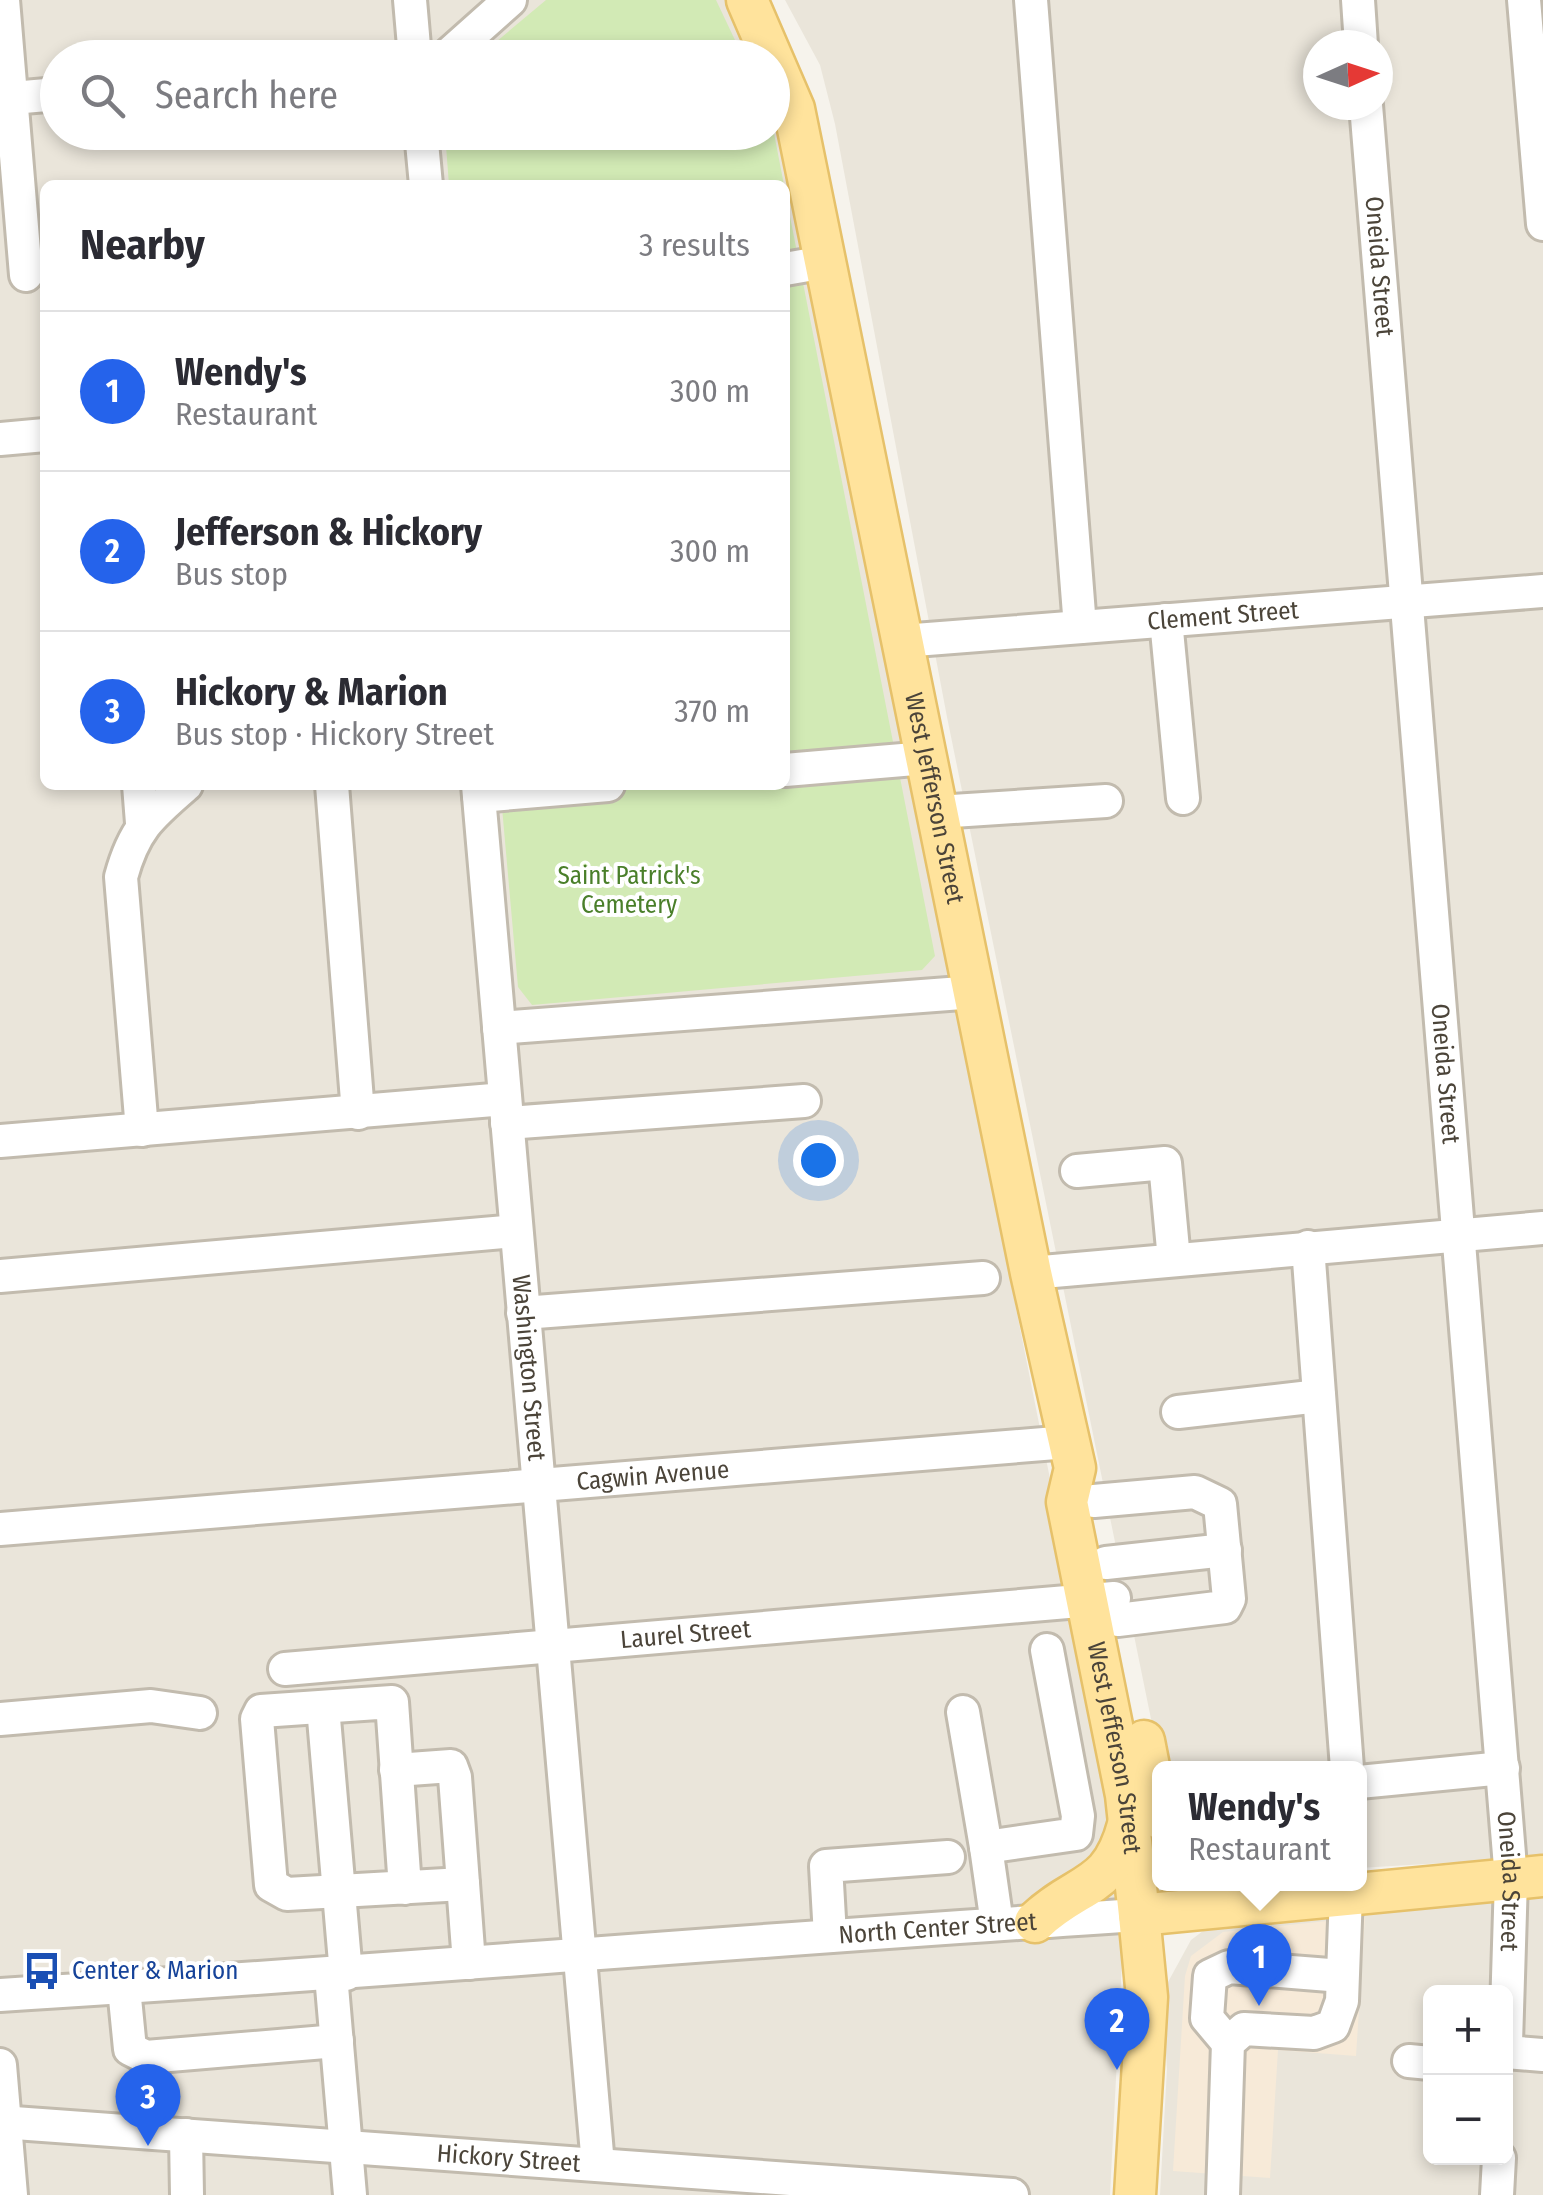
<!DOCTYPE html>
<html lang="en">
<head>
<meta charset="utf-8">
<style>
	body { margin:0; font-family:"Fira Sans Condensed",sans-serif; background:#f7f7f7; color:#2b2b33 }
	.controls { position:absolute; right:30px; bottom:30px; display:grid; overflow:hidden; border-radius:15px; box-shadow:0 5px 15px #0003 }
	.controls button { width:90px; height:90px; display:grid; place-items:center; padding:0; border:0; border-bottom:2px solid #e1e1e2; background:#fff; color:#2b2b33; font:50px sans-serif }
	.compass { position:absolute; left:1303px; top:30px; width:90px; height:90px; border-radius:50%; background:#fff; box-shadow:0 5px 15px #0003; rotate:87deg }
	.you { position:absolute; left:818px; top:1160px; width:35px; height:35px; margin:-25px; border:8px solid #fff; border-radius:50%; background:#1a73e8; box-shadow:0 0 0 15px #1a73e833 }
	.badge { display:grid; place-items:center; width:65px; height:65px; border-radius:50%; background:#2563eb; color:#fff; font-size:32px; font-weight:700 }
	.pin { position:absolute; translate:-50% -82px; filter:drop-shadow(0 2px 5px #0008) }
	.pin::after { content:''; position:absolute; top:52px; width:35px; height:30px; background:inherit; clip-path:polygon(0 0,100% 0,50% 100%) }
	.popup { position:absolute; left:1152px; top:1761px; width:215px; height:130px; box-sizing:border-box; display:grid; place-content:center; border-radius:15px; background:#fff; filter:drop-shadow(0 2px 8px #0005); font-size:32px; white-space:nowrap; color:#7c7c81 }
	.popup b { font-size:38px; color:#2b2b33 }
	.popup::after { content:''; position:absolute; left:50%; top:100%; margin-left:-20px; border:20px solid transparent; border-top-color:#fff }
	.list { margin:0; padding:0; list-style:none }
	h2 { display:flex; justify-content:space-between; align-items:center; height:130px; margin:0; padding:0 40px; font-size:42px }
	h2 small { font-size:32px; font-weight:400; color:#7c7c81 }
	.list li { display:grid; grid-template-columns:65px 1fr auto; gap:30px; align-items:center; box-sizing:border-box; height:160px; padding:0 40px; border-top:2px solid #e1e1e2 }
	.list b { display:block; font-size:38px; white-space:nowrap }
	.list p { margin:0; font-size:32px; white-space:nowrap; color:#7c7c81 }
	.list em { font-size:32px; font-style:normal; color:#7c7c81 }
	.icon { flex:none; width:55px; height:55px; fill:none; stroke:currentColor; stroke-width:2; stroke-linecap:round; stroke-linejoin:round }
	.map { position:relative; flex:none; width:1543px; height:2195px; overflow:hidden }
	.search { position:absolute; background:#fff; box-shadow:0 5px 15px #0003; left:40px; top:40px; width:750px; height:110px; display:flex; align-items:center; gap:25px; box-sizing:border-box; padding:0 35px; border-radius:55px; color:#7c7c81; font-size:38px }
	.panel { position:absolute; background:#fff; box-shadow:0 5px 15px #0003; left:40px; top:180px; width:750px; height:610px; border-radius:15px }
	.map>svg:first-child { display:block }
</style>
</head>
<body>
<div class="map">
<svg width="1543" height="2195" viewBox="0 0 1543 2195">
	<rect width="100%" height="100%" fill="#f6f3ec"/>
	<g fill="#eae5da" fill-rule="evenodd">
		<path d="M0 0H726L754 57 58 58V132H772L773 116 807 259 1112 1790 1123 1942 1110 2195H0ZM45 185H785V785H45Z"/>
		<path d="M785 0H1543V1857L1359 1868V1768H1161L947 717 835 124 820 65ZM1318 45H1378V105H1318Z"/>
		<path d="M1543 1892V2195H1160L1167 2069 1162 1993 1191 1940 1211 1925ZM1430 1992H1506V2158H1430Z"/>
	</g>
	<path fill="#f7ead8" d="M1365 1917 1356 2056 1278 2050 1270 2178 1173 2171 1185 1976 1191 1956 1223 1932Z"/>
	<g fill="#d2eab5">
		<path d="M546 0H716L743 57H478Z"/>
		<path d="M773 128 784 185H449L445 133 772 132Z"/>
		<path d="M785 191 935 956 922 970 532 1005 518 987 500 785H785Z"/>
	</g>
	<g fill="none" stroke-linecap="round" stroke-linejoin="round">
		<g stroke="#c2bbae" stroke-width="38">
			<g id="minor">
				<path d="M3 0 26 275"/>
				<path d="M410 0 415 58"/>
				<path d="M1031 0 1080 627"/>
				<path d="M1358 0 1361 45"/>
				<path d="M1524 0 1543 224"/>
				<path d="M445 58 510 0"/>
				<path d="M0 99 58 94"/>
				<path id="s1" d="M1366 105 1511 1879 1506 2043"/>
				<path d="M421 132 426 185"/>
				<path d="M785 269 825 262"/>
				<path d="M0 439 45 435"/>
				<path d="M1166 620 1183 798"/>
				<path id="s2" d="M902 641 1543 591"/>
				<path d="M785 770 926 758"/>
				<path d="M139 785 142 823"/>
				<path d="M332 785 358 1113"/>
				<path id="s3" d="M478 785 598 2165"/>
				<path d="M479 796 608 785"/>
				<path d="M937 812 1106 801"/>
				<path d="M499 1028 975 992"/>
				<path d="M507 1123 804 1101"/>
				<path d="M142 1130 121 877C134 829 150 816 186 785"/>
				<path d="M0 1141 505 1099"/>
				<path d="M1077 1171 1165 1163 1174 1260"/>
				<path d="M1308 1247 1347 1768"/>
				<path d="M1031 1273 1543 1228"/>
				<path d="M0 1276 516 1231"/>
				<path d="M523 1313 983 1278"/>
				<path d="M1178 1412 1319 1396"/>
				<path d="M1094 1501 1195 1492 1220 1504 1229 1599 1225 1607 1118 1620"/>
				<path id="s4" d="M0 1529 1068 1442"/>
				<path d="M1106 1563 1225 1550"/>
				<path id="s5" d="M285 1669 1114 1598"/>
				<path d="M323 1707 346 1974"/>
				<path d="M963 1712 986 1847"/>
				<path d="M0 1719 151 1706 200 1713"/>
				<path d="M396 1770 451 1766 455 1777 469 1963"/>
				<path d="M1359 1782 1503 1768"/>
				<path d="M405 1888 392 1702 261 1711 257 1719 271 1885 287 1894 463 1884"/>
				<path d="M997 1924 986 1847 1076 1834 1078 1816 1047 1650"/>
				<path d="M830 1936 826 1866 948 1857"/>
				<path d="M331 1975 350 2195"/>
				<path d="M124 1988 130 2049 146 2057 337 2041"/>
				<path id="s6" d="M0 1995C380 1972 759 1939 1139 1915"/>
				<path d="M1228 2043 1207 2018 1210 1976 1229 1967 1342 1976"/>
				<path d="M1506 2052 1543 2055"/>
				<path d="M1409 2061 1430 2063"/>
				<path d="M0 2065 11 2195"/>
				<path id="s7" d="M0 2122 1012 2195"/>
				<path d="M186 2135 187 2195"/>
				<path d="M1223 2195 1228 2043 1244 2029 1314 2033 1333 2026 1342 2001 1346 1894"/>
				<path d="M1497 2195 1499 2158"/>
			</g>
		</g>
		<g stroke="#e6c16a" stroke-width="45">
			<g id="major">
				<path id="s8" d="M747 0 794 109 1031 1273 1075 1468 1067 1502 1126 1795 1139 1915 1147 1997 1135 2195"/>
				<path d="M1144 1741 1159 1818"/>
				<path d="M1139 1915 1543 1876"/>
				<path d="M1035 1922C1079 1880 1110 1892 1128 1825"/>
			</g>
		</g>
		<use href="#minor" stroke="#fff" stroke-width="32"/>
		<use href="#major" stroke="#ffe39c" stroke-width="40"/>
	</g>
	<defs>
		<g id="bus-bare" transform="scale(3)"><path d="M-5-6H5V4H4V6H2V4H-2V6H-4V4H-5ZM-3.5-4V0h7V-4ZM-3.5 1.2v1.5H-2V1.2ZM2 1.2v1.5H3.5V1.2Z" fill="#1a4fb4" stroke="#fff" stroke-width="2.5" paint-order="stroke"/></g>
	</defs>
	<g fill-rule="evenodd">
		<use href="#bus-bare" x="42" y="1971"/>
	</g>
	<g text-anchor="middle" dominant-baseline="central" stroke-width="8" stroke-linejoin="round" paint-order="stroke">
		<g font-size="25" fill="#4b4439" stroke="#fff">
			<text stroke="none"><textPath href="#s1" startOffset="162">Oneida Street</textPath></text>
			<text stroke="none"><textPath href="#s2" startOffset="322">Clement Street</textPath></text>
			<text stroke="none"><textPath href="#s8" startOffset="822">West Jefferson Street</textPath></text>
			<text stroke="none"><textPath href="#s1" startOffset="972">Oneida Street</textPath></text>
			<text stroke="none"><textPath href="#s3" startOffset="585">Washington Street</textPath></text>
			<text stroke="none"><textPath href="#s4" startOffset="655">Cagwin Avenue</textPath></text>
			<text stroke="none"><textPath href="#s5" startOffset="402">Laurel Street</textPath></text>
			<text stroke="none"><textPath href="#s8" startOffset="1792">West Jefferson Street</textPath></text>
			<text stroke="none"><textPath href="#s1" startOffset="1782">Oneida Street</textPath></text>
			<text stroke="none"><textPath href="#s6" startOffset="940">North Center Street</textPath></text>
			<text stroke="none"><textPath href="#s7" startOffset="510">Hickory Street</textPath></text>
		</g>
		<g font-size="25" fill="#4a7f2a" stroke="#fff">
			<text x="629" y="876">Saint Patrick's<tspan x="629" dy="29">Cemetery</tspan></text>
		</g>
		<g font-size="25" fill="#164399" stroke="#fff" text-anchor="start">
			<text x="72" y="1971">Center &amp; Marion</text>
		</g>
	</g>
</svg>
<div class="controls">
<button>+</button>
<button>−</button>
</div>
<svg class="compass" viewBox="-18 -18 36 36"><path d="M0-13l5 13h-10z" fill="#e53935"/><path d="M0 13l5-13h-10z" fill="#7c7c81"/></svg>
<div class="you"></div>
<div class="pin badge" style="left:1259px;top:2006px">1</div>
<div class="popup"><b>Wendy's</b>Restaurant</div>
<div class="pin badge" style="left:1117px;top:2070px">2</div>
<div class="pin badge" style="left:148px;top:2146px">3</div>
<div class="search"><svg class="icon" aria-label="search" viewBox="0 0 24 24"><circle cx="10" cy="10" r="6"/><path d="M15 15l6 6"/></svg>Search here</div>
<section class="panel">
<h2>Nearby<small>3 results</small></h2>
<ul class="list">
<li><span class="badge">1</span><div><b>Wendy's</b><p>Restaurant</p></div><em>300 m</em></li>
<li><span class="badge">2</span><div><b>Jefferson &amp; Hickory</b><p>Bus stop</p></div><em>300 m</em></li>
<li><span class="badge">3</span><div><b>Hickory &amp; Marion</b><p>Bus stop · Hickory Street</p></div><em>370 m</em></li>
</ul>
</section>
</div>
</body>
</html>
